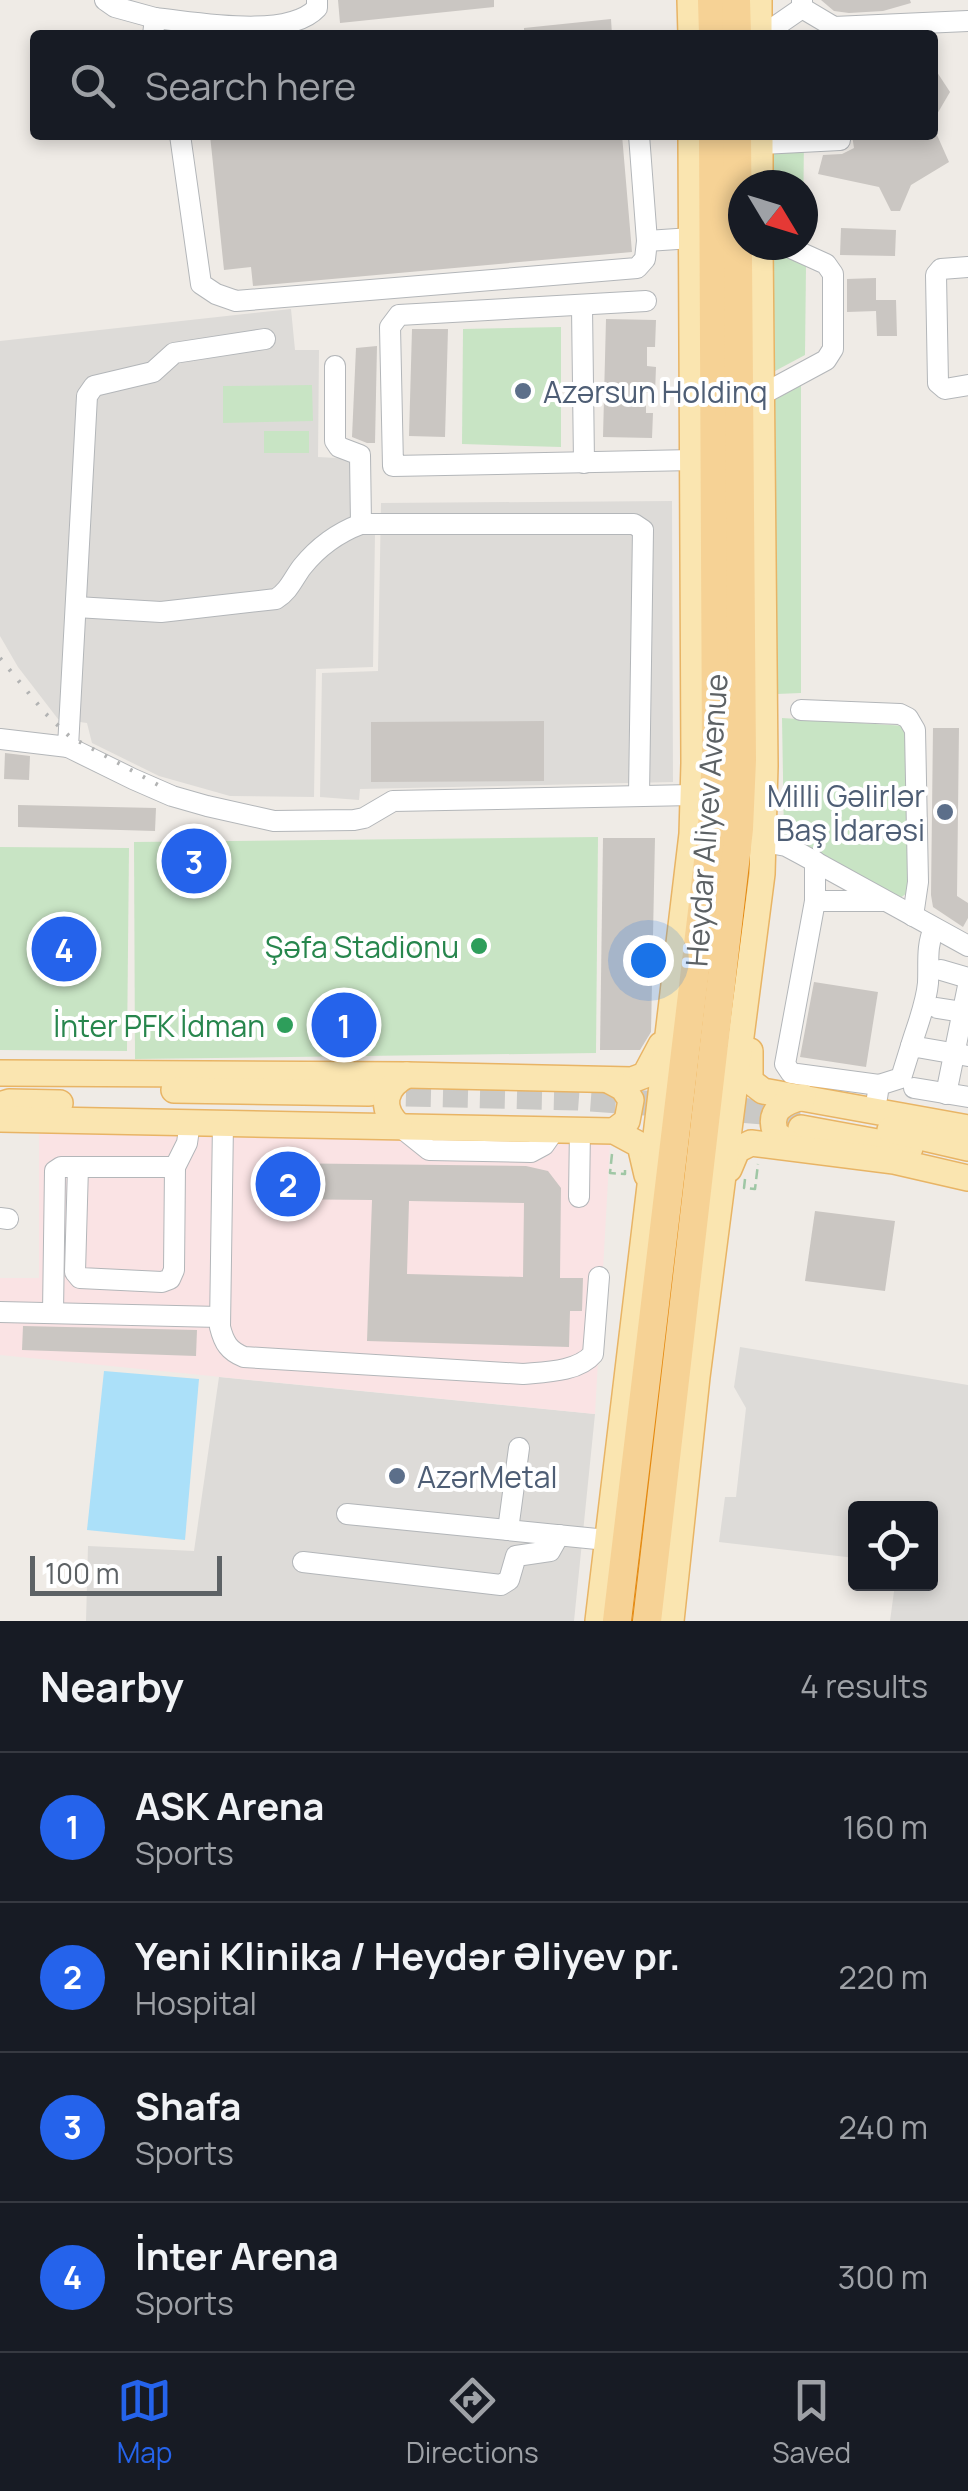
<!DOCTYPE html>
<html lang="en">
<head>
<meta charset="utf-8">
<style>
	body { margin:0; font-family:Manrope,sans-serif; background:#242831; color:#f1f3f6 }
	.controls { position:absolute; right:30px; bottom:30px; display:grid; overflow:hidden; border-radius:10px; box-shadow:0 5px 15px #0003 }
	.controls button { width:90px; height:90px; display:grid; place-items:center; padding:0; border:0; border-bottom:2px solid #363941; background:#171b24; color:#f1f3f6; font:50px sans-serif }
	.compass { position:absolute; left:728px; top:170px; width:90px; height:90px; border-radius:50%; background:#171b24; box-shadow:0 5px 15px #0003; rotate:128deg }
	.scale { position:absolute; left:30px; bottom:25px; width:192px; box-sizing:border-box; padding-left:10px; border:5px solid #5d6265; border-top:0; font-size:28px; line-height:35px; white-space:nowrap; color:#5d6265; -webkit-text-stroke:8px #fff; paint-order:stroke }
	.you { position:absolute; left:648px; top:960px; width:35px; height:35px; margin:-25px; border:8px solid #fff; border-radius:50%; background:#1a73e8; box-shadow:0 0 0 15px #1a73e833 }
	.badge { display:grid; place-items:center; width:65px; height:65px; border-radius:50%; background:#2563eb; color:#fff; font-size:32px; font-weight:700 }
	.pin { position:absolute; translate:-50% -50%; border:5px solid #fff; box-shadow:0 2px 10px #0006 }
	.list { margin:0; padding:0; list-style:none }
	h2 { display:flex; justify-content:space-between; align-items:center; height:130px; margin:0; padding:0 40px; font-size:42px }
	h2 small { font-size:32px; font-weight:400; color:#9ea1a6 }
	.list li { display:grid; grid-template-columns:65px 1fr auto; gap:30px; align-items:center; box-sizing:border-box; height:150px; padding:0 40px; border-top:2px solid #363941 }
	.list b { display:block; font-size:38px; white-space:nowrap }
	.list p { margin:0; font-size:32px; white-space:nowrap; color:#9ea1a6 }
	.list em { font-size:32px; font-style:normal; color:#9ea1a6 }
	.icon { flex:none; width:55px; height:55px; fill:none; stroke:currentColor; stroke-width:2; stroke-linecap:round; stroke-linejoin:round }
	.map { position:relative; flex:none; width:968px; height:1621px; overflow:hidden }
	.search { position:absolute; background:#171b24; box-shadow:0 5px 15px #0003; left:30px; right:30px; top:30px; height:110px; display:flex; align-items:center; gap:25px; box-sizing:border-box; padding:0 35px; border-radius:10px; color:#9ea1a6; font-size:38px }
	.sheet { height:730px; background:#171b24 }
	nav { display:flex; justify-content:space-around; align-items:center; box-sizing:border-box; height:140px; border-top:2px solid #363941; background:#171b24; font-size:28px; color:#9ea1a6 }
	nav a { display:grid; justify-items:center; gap:5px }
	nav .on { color:#2563eb }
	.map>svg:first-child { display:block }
</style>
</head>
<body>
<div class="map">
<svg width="968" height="1621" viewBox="0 0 968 1621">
	<rect width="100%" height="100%" fill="#efebe6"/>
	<g fill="#dddbd8">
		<path d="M291 309 295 350H319L318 457 353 459 375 533 373 667 316 669 314 797 230 796 159 776 92 743 87 723 58 719 18 667 0 636V341Z"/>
		<path d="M672 501 673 782 360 789 359 800 320 797 322 673 378 671 381 503Z"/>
		<path d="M740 1347 968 1385V1621H890L895 1584H930V1508H856L855 1558 719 1542 725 1497H736L746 1408 734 1387Z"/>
		<path d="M219 1377 595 1414 574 1621H86L88 1546 194 1551Z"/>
	</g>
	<path fill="#fae3e4" d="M39 1133 610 1144 595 1414 0 1355V1278H39Z"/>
	<g fill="#c8e4c4">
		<path d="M773 135H804L803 233V185H773Z"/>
		<path d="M773 251 806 266 805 355 775 371Z"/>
		<path d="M561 327V447L462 444 463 329Z"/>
		<path d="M312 385 313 421 223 423V386Z"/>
		<path d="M801 385V693L777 694 773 401Z"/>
		<rect x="264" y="431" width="45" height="22"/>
		<path d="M782 718 906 726 910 891 900 898 784 836Z"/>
		<path d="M598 837 596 1053 135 1059 134 842Z"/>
		<path d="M0 847 129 848 127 1051 0 1050Z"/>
	</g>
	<path fill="#abe0f9" d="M104 1371 199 1379 185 1540 87 1530Z"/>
	<g fill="#cac6c2" fill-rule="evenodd">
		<path d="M338 0H494V7L340 23Z"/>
		<path d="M821 0H910L911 3 883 11 849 13 834 11Z"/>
		<path d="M611 19 612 35H524V28Z"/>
		<path d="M933 66 950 92 933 121Z"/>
		<path d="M210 135H622L632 252 253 286 251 267 224 270Z"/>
		<path d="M852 135H937L949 162 911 185 900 211H891L879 187 818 174 823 155 842 154 854 148Z"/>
		<path d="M841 228 896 230 895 256 840 255Z"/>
		<path d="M876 278V300H896L897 336H877L876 311 847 312V279Z"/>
		<path d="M606 319 656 320 655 347H647V366L656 367 655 393H646V413H653L652 438 603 437Z"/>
		<path d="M412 329H448L445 437 409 436Z"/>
		<path d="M377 346 375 443H367L352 437 356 348Z"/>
		<path d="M544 721V781L371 782V722Z"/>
		<path d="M933 728H959L957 896 968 903V918L963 927 933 907 931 895Z"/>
		<path d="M5 753 30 756 29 780 4 779Z"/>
		<path d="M18 805 156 808 155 831 18 827Z"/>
		<path d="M603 838H655L651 1032 640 1050H600Z"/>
		<path d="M814 982 878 992 866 1067 800 1057Z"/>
		<path d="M270 1163 526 1166 548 1171 561 1188 560 1278H583L582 1311H570L569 1347 367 1341 372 1200 269 1199ZM409 1201 524 1203 523 1277 407 1274Z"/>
		<path d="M815 1211 895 1221 885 1291 805 1281Z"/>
		<path d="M23 1326 197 1330 196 1356 22 1350Z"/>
	</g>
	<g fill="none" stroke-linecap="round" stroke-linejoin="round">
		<path stroke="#cac9c6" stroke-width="25" stroke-dasharray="25 12" stroke-linecap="butt" d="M369 1093 578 1098 804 1115"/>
		<g stroke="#b3b6b9" stroke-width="22">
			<g id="minor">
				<path d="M105 0 115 7 155 18"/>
				<path d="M802 8 834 27 968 21"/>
				<path d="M153 35 155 18C196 22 287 40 317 8V0"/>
				<path d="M763 35 802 8V0"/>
				<path d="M180 135 201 284 216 294 236 301 637 268 645 259 647 241 692 238"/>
				<path d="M639 135 647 241"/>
				<path d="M760 144 840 140"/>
				<path d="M968 267 941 269 936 275 938 383 945 389 968 385"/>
				<path d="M646 301 399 315 390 327 393 466 694 460"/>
				<path d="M582 307 584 463"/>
				<path d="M335 366V441L339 447 360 455 361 524H634L643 530 639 795"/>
				<path d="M763 394 826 360 833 349V274L826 264 784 245"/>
				<path d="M76 607 161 612 276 599C289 591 293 579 302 567 318 547 337 533 361 524"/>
				<path d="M801 710 900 714 908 718 915 730 918 882 913 916"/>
				<path d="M0 739 68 747 87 396 94 386 153 372 174 353 265 339"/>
				<path d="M68 747 133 779 172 796 207 806 274 821 354 820 364 818 393 801 693 795"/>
				<path d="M764 842 786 846 801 854 968 946"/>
				<path d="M815 861V901L785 1064 791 1073 797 1074 879 1085"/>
				<path d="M815 901H883"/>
				<path d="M941 970 968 978"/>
				<path d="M937 1008 968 1013"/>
				<path d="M911 1046C917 1026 926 1005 928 983 929 963 926 947 934 928"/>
				<path d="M914 1088 968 1097"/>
				<path d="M946 1094 968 986"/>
				<path d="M877 1098 879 1085 901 1078 911 1046 968 1056"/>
				<path d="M223 1123 220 1327C224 1343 229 1351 244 1357L523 1374C544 1372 578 1372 593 1354L599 1277"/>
				<path d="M399 1126 429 1150 531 1152 544 1145 556 1128"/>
				<path d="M78 1167 75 1272 80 1278 162 1282 170 1279 174 1270 175 1167 187 1143 190 1122"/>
				<path d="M579 1197 580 1129"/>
				<path d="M0 1218 8 1219"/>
				<path d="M0 1312 220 1317"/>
				<path d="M53 1313 55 1171 61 1167H175"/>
				<path d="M347 1514 607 1540"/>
				<path d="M508 1530 519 1448"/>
				<path d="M303 1562 501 1585 509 1580 516 1556 550 1551 559 1535"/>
			</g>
		</g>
		<g stroke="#e8b465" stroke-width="28">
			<g id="major">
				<path d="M690 0 691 35"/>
				<path d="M759 0V35"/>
				<path d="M760 135V185"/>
				<path d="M750 1051V1081L763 1091 968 1128"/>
				<path d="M0 1073 407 1075 632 1080 645 1075 661 1045"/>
				<path d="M610 1081 623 1088 631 1100 627 1121 614 1131"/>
				<path d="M174 1090 369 1093"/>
				<path d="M0 1105 9 1102 60 1103"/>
				<path d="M0 1119 614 1131 640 1145 647 1175"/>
				<path d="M399 1126C379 1108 384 1087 407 1075"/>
				<path d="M801 1128 910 1148"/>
				<path d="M890 1130 968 1148"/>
				<path d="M794 1147 776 1134C767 1111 783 1102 803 1097"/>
				<path d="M729 1169 737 1150 751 1143 894 1161 968 1178"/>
				<path d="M598 1621 692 834 694 763 691 135"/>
				<path d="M671 1621 697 1377 762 874 765 766 760 245"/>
			</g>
		</g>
		<g stroke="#e48910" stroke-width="30">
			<g id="highway">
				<path d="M712 0 713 35"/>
				<path d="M736 0 737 35"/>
				<path d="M617 1621 712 828 716 757 713 135"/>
				<path d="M647 1621 739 829 742 760 737 135"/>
			</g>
		</g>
		<g stroke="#9fc7a5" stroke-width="2.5" stroke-dasharray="10 5" stroke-linecap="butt">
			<path d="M612 1154 610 1173 625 1174V1170"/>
			<path d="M745 1179 744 1188 755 1189 758 1164"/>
		</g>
		<use href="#minor" stroke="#fff" stroke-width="20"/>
		<use href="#major" stroke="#fae5b0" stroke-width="25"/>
		<use href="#highway" stroke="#f6d295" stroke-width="28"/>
		<path stroke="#b2b3b3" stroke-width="4" stroke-dasharray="2.5 12" stroke-linecap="butt" d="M0 658 45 713 69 736 160 786"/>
	</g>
	<g fill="#5c6f8a" stroke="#fff" stroke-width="4">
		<circle cx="523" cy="391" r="10"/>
		<circle cx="945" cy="812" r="10"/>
		<circle cx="397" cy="1476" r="10"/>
	</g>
	<g fill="#2e9e5b" stroke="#fff" stroke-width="4">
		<circle cx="479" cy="946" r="10"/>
		<circle cx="285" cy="1025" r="10"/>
	</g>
	<g text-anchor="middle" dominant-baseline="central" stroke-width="8" stroke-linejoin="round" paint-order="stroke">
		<g font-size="30" fill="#4e5e75" stroke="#fff" text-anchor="start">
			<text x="543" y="391">Azərsun Holdinq</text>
			<text x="925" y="795" text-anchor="end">Milli Gəlirlər<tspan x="925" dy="34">Baş İdarəsi</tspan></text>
			<text x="417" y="1476">AzərMetal</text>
		</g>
		<g font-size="30" fill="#5d6265" stroke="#fff">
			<text transform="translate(706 820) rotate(-86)">Heydar Aliyev Avenue</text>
		</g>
		<g font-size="30" fill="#27864d" stroke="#fff" text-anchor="end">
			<text x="459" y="946">Şəfa Stadionu</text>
			<text x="265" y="1025">İnter PFK İdman</text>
		</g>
	</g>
</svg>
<div class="controls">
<button><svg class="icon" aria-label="locate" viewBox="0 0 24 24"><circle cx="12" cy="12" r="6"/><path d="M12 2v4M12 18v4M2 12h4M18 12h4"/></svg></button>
</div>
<svg class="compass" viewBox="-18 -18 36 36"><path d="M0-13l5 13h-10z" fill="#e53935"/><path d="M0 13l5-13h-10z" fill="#9ea1a6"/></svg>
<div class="scale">100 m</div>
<div class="you"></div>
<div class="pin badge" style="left:344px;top:1025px">1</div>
<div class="pin badge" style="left:288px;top:1184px">2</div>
<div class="pin badge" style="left:194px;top:861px">3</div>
<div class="pin badge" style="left:64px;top:949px">4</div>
<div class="search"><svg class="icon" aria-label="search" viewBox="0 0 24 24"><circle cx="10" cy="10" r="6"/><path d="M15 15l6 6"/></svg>Search here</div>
</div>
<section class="sheet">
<h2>Nearby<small>4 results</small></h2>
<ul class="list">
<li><span class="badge">1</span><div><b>ASK Arena</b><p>Sports</p></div><em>160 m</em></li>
<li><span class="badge">2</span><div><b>Yeni Klinika / Heydər Əliyev pr.</b><p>Hospital</p></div><em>220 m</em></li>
<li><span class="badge">3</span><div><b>Shafa</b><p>Sports</p></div><em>240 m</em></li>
<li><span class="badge">4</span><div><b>İnter Arena</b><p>Sports</p></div><em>300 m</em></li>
</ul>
</section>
<nav>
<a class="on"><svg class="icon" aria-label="map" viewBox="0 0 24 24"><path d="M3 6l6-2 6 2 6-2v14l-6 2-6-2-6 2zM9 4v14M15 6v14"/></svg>Map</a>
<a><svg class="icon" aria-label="directions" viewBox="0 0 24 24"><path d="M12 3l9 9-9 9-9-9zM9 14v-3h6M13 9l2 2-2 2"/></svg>Directions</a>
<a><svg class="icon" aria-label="saved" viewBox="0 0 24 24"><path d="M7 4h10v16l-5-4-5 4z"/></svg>Saved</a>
</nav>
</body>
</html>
